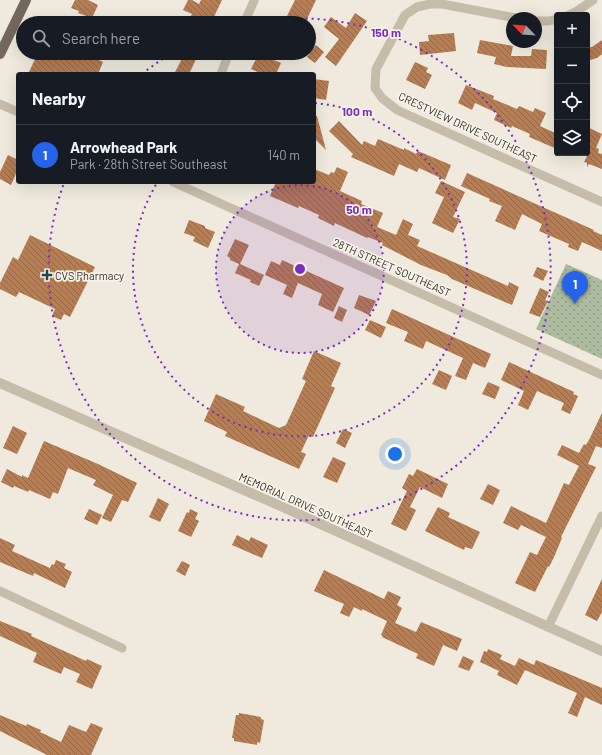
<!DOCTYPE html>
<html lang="en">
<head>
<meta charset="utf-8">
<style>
	body { margin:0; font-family:Barlow,sans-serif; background:#20242c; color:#f1f3f6 }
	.controls { position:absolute; right:12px; top:12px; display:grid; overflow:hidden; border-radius:4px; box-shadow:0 4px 16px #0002 }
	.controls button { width:36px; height:36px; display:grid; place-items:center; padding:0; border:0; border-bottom:1px solid #363941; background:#171b24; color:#f1f3f6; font:20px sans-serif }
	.compass { position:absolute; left:506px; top:12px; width:36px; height:36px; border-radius:50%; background:#171b24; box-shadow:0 4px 16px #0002; rotate:295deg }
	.you { position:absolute; left:395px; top:454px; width:14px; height:14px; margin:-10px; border:3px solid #fff; border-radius:50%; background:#1a73e8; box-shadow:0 0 0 6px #1a73e833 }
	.badge { display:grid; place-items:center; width:26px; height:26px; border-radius:50%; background:#2563eb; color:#fff; font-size:13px; font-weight:700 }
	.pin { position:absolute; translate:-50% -33px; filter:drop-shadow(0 1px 2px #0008) }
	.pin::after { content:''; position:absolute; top:21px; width:14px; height:12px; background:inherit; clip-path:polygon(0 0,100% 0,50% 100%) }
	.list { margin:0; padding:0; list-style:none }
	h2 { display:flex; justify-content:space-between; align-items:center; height:52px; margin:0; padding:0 16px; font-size:17px }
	h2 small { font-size:13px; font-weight:400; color:#9ea1a6 }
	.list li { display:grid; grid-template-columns:26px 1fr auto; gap:12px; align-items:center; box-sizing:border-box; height:60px; padding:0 16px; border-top:1px solid #363941 }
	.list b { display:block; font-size:15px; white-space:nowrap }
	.list p { margin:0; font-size:13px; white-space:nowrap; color:#9ea1a6 }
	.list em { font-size:13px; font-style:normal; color:#9ea1a6 }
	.icon { flex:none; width:22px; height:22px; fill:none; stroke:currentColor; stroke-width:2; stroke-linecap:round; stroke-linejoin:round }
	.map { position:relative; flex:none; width:602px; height:755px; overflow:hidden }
	.search { position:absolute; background:#171b24; box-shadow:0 4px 16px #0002; left:16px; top:16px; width:300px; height:44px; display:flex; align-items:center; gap:10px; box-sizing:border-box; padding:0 14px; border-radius:22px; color:#9ea1a6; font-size:15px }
	.panel { position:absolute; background:#171b24; box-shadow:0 4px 16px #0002; left:16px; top:72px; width:300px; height:112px; border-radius:4px }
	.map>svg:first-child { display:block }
</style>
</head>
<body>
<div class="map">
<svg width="602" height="755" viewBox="0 0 602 755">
	<defs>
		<pattern id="park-dots" width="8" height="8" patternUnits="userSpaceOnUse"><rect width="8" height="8" fill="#adbc9f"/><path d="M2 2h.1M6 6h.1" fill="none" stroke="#8e9982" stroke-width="1.8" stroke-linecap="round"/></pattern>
		<pattern id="building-back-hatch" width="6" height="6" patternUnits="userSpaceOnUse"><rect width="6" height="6" fill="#b77d53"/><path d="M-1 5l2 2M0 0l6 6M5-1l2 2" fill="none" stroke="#966745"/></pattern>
	</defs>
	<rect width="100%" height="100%" fill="#efeadd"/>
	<path fill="url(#park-dots)" d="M566 264 602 280V359L536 329Z"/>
	<g fill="url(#building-back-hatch)">
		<path d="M75 0H88L98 5 92 18 78 13 79 11 71 8Z"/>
		<path d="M188 0H192L199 4 201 0H222L211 23H187L192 14 183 10Z"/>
		<path d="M295 0H316L305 23H296L286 18Z"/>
		<path d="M355 13 367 21 336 66 325 57 339 39 324 27 331 17 346 28Z"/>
		<path d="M454 33 456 51 420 55 419 42 429 41 428 35Z"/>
		<path d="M480 40 513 46 511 56H531L532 49 547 50 546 69 507 67 494 64 496 57 477 53Z"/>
		<path d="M602 40V54L597 58 587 61V47H592Z"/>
		<path d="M316 45 324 52 315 63 307 57Z"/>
		<path d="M38 53H85L103 62 98 74H28Z"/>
		<path d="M185 53H199L189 74H174Z"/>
		<path d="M259 53H278L274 60 281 63 276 74H262L251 69Z"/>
		<path d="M415 62 428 68 426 72 432 75 425 89 406 80Z"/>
		<path d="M314 79 329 81 326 100 314 98Z"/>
		<path d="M466 85 494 96 493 99 517 109 519 106 533 112 535 108 546 113 540 126 557 134V149L529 137 530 134 512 126 511 128 494 120 497 113 475 103 472 110 458 103Z"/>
		<path d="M314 116H317L326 150 314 138Z"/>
		<path d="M339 121 362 145 364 141 375 146 378 139 404 150V148L416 154 418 151 451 165 445 180 419 168 417 172 399 164 394 176 351 157 353 154 329 131Z"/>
		<path d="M587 127 602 134 596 148 599 149 598 153 602 154V169L589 164 587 167V163L584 162 587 156Z"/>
		<path d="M8 155 18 160V169L11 185 0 179V172Z"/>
		<path d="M337 167 348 172 340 191 362 201 361 204 383 213 377 227 396 235 403 219 413 224 408 235 420 240 417 246 508 286 509 282 519 287 512 305 452 279 447 275 421 265 382 245 383 243 368 237 367 238 335 223 334 226 318 218 319 215 299 206 298 208 270 196 276 182H314V169L329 175 331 172 334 173Z"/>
		<path d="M467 173 594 230 593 231 602 235V251L582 242 578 251 568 247 569 244 539 231 542 224 522 214 515 230 495 221 502 206 489 201 490 199 461 186Z"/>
		<path d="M441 181 465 192 453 217 460 219 453 233 432 223 444 197 435 193Z"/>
		<path d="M189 220 205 226V228L215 232 208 248 193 241 195 237 184 233Z"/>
		<path d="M30 235 95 267 70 317 64 314 61 320 52 316 55 309 19 292 16 297 0 289V283L13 257 18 260Z"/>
		<path d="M235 239 249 245 240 264 264 275 259 286 250 282 251 280 235 273 239 264 230 260V258L227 256Z"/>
		<path d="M282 260 344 288 333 312 318 305 322 294 298 283 292 298 283 294 287 285 265 275 271 261 280 265Z"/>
		<path d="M537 267 548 271 543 281 533 276Z"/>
		<path d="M540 288 549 292 545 300 548 301 540 317 529 313Z"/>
		<path d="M359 295 376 301 369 315 354 308Z"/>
		<path d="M339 306 347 310 342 322 334 318Z"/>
		<path d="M392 309 491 354 485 368 473 363 466 380 455 376 463 358 426 341 423 349 404 341 408 332 386 323Z"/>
		<path d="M370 320 386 327 381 338 365 330Z"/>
		<path d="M314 351 341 363 331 386 335 388 313 437 309 435 301 452 306 454 299 469 225 436 227 432 204 421 216 394 245 407 243 411 279 428 286 425 306 381 302 379Z"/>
		<path d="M509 362 574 392 573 394 578 396 570 414 561 410 564 403 537 391 528 410 518 405 524 391 501 380Z"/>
		<path d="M439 370 452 376 446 390 432 384Z"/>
		<path d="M488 382 500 387 495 399 482 394Z"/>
		<path d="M602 413V448L596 446 588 464 596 467 561 537 562 538 554 557 549 567 548 566 535 592 515 583 530 552 537 555 546 537 521 525 518 530 503 523 511 506 546 523 564 483 569 485 579 466 557 455 562 445 579 453 584 444 586 445 589 440Z"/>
		<path d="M13 426 27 433 17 454 3 448Z"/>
		<path d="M343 429 352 433 345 448 336 443Z"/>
		<path d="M44 441 98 464 137 483 128 502 122 500 111 522 102 518 113 495 93 485 96 480 68 468 58 494 53 492 50 499 29 490 28 492 14 486 13 488 1 482 7 469 22 477V475L28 478Z"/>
		<path d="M333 457 346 463 337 483 323 477Z"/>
		<path d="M417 469 448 484 442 498 420 487 410 507 416 510 406 531 391 524 407 491 402 488 409 474 413 476Z"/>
		<path d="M488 484 500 490 493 505 480 499Z"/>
		<path d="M158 498 169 504 160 522 149 517Z"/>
		<path d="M438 507 450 513 448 517 480 532 472 549 465 547 464 550 425 531Z"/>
		<path d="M89 509 102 515 97 525 84 519Z"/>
		<path d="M190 509 198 513 195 519 199 521 191 537 178 531 187 512 189 513Z"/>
		<path d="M237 535 249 541 251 537 268 545 262 558 232 545Z"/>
		<path d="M0 538 15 545 12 551 50 568 52 564 54 565 56 560 66 564 64 568 72 572 65 588 34 573 33 576 0 562Z"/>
		<path d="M182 561 190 565 185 576 176 571Z"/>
		<path d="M324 570 384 599 388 591 401 597 397 605 402 608 395 623 416 632 421 622 462 639 457 651 443 645 434 666 416 658 418 654 382 637 383 636 381 635 387 621 362 609V611L354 607 349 617 340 613 344 604 314 591Z"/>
		<path d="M602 579V612L597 621 585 615Z"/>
		<path d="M0 621 32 634 31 636 86 661 87 659 102 666 92 689 76 682 80 674 64 667 61 674 33 662 37 653 0 636Z"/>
		<path d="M488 649 502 655 500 659 515 666 519 658 534 665 536 660 602 688V705L585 697 577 717 568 713 577 693 525 670 517 685 497 675 499 671 480 662 484 651 487 652Z"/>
		<path d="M463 656 474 661 469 671 458 667Z"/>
		<path d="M239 713 261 717V719L264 720 260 743 257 742V745L234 741V738H232L236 715H239Z"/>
		<path d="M0 715 26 726 27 724 41 730 40 732 61 742 69 725 86 732 91 723 103 728 91 755H47L0 731Z"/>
	</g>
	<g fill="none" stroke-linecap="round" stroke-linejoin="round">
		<g stroke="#c5bcaa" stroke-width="9">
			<path d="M569 15 577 11 593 0"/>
			<path d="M516 18 442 4H430L417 7 405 15 376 69 375 88 382 98 397 110 602 202"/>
			<path d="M536 21H549L557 19"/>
			<path d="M244 23 254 1"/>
			<path d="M221 74 229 53"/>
			<path d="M0 104 18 112"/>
			<path d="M173 182 602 375"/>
			<path d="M0 591 122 648"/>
			<path d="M548 627 602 516"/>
		</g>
		<path stroke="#c5bcaa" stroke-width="10" d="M0 383 276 504 602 651"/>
		<path stroke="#74685c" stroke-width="10" d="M0 54 26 0"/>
	</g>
	<circle cx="300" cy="269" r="84" fill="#7b2cbf" fill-opacity=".12"/>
	<g fill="none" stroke="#7b2cbf" stroke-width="2" stroke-dasharray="2 4">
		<circle cx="300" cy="269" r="84"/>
		<path d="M315 103A167 167 0 1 1 157 183"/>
		<path d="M142 74A251 251 0 0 1 171 54M252 23A251 251 0 1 1 64 183"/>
	</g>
	<path fill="#234550" stroke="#f7f3e9" stroke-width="1.5" d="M45 269h4v4h4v4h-4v4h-4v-4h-4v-4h4z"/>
	<g text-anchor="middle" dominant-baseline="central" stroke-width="3.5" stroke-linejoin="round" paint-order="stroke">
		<g font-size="11" fill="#342e29" stroke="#f7f3e9">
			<text transform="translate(468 127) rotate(25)">CRESTVIEW DRIVE SOUTHEAST</text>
			<text transform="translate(392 267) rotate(24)">28TH STREET SOUTHEAST</text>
			<text transform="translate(306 505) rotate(24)">MEMORIAL DRIVE SOUTHEAST</text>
		</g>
		<g font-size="11" fill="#342e29" stroke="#f7f3e9" text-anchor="start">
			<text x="55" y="275">CVS Pharmacy</text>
		</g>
	</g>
	<circle cx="300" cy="269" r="6" fill="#7b2cbf" stroke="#f7f3e9" stroke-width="2"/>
	<g font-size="12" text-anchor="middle" font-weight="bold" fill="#7b2cbf" stroke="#f7f3e9" stroke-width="3.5" stroke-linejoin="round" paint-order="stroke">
		<text x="386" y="37">150 m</text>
		<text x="357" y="116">100 m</text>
		<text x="359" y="214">50 m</text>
	</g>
</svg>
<div class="controls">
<button>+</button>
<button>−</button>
<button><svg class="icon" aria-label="locate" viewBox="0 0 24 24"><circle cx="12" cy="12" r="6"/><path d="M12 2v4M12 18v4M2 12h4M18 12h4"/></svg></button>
<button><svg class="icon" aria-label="layers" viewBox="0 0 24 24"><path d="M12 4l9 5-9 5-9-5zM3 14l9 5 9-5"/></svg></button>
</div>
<svg class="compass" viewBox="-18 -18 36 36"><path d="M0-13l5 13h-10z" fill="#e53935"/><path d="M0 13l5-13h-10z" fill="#9ea1a6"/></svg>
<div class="you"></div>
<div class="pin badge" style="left:575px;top:304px">1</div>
<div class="search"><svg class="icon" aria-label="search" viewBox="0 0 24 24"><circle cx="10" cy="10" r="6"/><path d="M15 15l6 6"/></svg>Search here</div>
<section class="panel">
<h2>Nearby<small></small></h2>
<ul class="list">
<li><span class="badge">1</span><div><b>Arrowhead Park</b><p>Park · 28th Street Southeast</p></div><em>140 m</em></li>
</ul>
</section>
</div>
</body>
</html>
